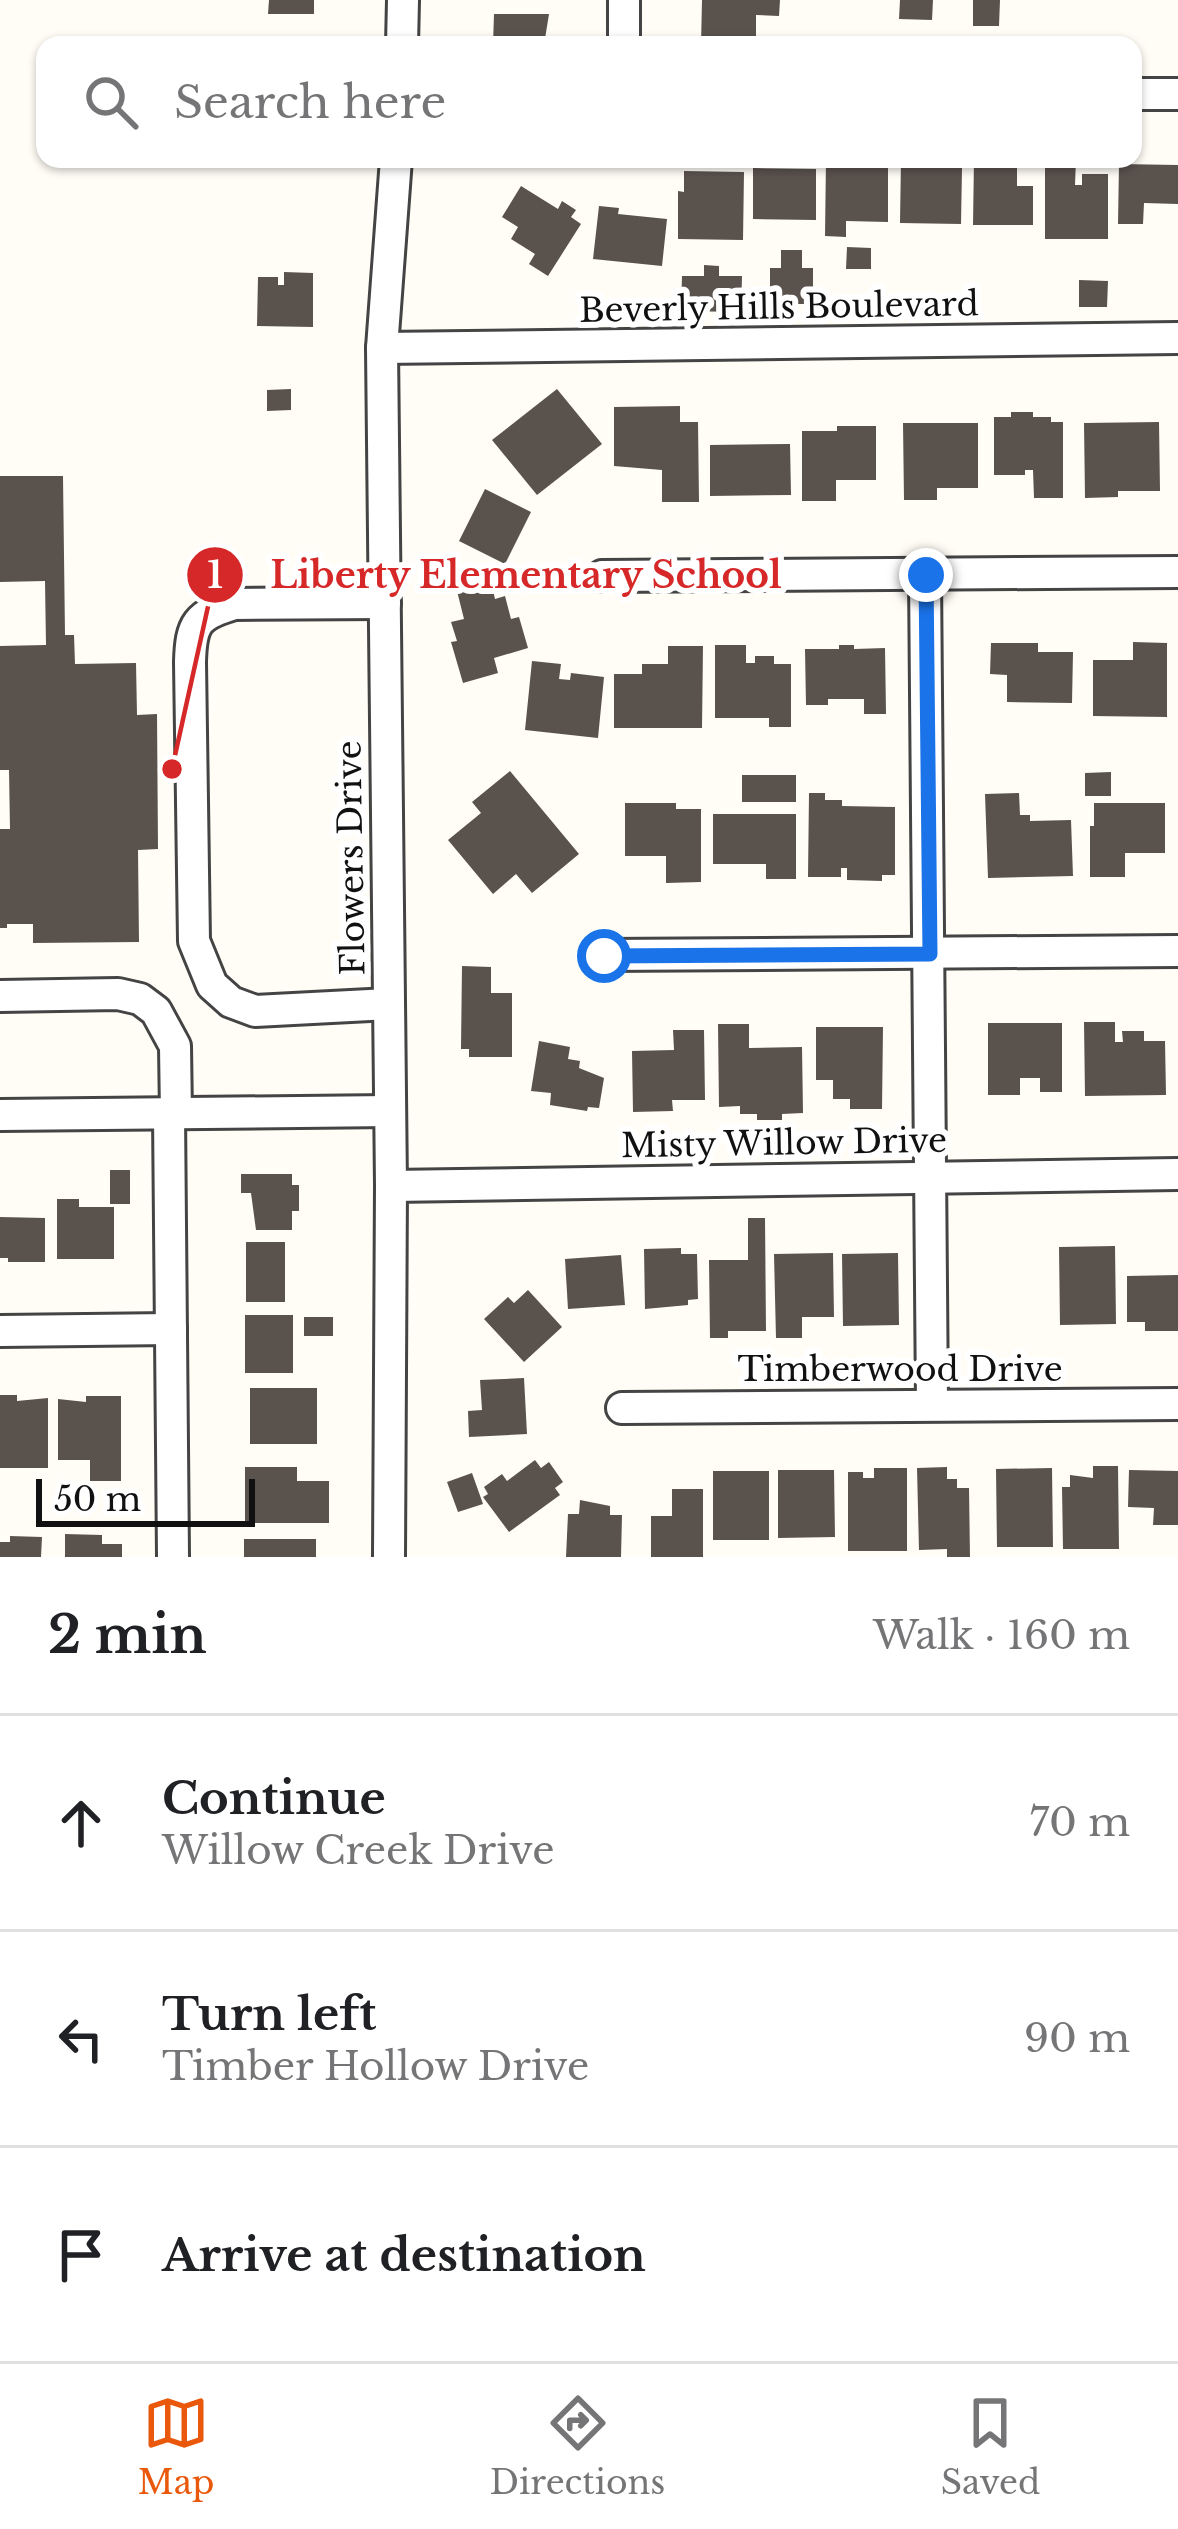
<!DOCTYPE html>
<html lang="en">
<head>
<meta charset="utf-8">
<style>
	body { margin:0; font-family:"Libre Baskerville",serif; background:#f2f2f2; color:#202124 }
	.scale { position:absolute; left:36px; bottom:30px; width:219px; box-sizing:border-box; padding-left:12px; border:6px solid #111; border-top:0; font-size:33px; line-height:42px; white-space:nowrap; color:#111; -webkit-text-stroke:9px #fff; paint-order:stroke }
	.stop { position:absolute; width:36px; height:36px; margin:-27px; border:9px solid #1a73e8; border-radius:50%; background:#fff }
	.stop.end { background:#1a73e8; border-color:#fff; box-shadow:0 3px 12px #0008 }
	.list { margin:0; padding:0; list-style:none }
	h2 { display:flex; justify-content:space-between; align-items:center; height:156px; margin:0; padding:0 48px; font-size:51px }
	h2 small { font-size:39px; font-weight:400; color:#757577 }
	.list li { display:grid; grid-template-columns:78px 1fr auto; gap:36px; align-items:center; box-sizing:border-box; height:216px; padding:0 48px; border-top:3px solid #e0e0e0 }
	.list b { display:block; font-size:45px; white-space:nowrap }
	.list p { margin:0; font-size:39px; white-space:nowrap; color:#757577 }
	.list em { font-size:39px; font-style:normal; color:#757577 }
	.icon { flex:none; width:66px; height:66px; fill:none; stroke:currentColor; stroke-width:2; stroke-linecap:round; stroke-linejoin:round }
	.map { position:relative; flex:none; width:1178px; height:1557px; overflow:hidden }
	.search { position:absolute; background:#fff; box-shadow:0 3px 9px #0004; left:36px; right:36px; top:36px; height:132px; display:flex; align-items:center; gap:30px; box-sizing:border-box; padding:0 42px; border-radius:24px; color:#757577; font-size:45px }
	.sheet { height:804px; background:#fff }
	nav { display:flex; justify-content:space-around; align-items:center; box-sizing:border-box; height:168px; border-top:3px solid #e0e0e0; background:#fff; font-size:33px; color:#757577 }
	nav a { display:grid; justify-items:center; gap:6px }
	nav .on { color:#ea580c }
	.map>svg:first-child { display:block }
</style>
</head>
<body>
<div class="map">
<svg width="1178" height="1557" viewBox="0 0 1178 1557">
	<rect width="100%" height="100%" fill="#fffdf5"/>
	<g fill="#5a524d">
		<path d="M269 0H314V14H268Z"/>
		<path d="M702 0H780L779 16 756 15V45H701Z"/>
		<path d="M900 0H933L932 20 899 19Z"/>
		<path d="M973 0H1000L999 26H973Z"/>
		<path d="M494 14H549L544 45H493Z"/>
		<path d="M826 159H862V164H888V222L846 221V237L825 236Z"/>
		<path d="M901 159 935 163V167L962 168 961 224 900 223Z"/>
		<path d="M974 159H1002V168H1017V186H1033V225H973Z"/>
		<path d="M1045 159H1076L1075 185H1082V174H1108V239H1045Z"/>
		<path d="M1119 164 1178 165V204L1144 203 1143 224H1118Z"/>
		<path d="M753 168 816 169V220L753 219Z"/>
		<path d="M684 171 744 172 743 240 678 239V191L684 192Z"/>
		<path d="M521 186 558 209 562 201 576 210 571 217 581 224 548 276 529 264 535 254 511 239 518 227 502 217Z"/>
		<path d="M599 206 619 208 618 214 667 219 662 266 593 259Z"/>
		<path d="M847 247 871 248V269H846Z"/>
		<path d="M781 250H802V268H813V304H770V268H781Z"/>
		<path d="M704 265 719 266V276H742L741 312 681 311 682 276H704Z"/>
		<path d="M284 272 313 273V327L257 326 258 277H278V285H284Z"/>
		<path d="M1079 280 1108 281 1107 307H1079Z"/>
		<path d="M291 389V410L267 411V390Z"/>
		<path d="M557 389 602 444 537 495 492 440Z"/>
		<path d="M680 406V422H698L699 502H662V470L614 466V407Z"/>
		<path d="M1011 412H1033V417H1051V422H1063V498H1034L1033 470H1025V475H994V417H1011Z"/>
		<path d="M1159 422 1160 491H1118V497L1085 498 1084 423Z"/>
		<path d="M903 423H978V488H937V500H904Z"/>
		<path d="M837 426H876V480H836V501H802V431H837Z"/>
		<path d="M790 444 791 495 710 496V445Z"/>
		<path d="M0 476H63L65 635H74L75 664 136 663 137 715 157 714 158 849 138 850 139 942 33 943V924H7V928H0V829H10L9 770H0V646L46 645 45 581 0 582Z"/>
		<path d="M485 489 531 512 505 564 459 541Z"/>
		<path d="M491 582 495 599 505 596 511 619 519 617 528 648 494 658 498 673 463 683 451 642 457 641 451 622 464 619 457 591Z"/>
		<path d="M1133 642 1167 643V717L1093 716V660H1133Z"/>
		<path d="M991 643H1038V652H1073L1072 703 1007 702V675L990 674Z"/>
		<path d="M715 645H746V663H755V656H774V664H791V727H769V718H715Z"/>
		<path d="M839 645H854V649L885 648 886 714H864V699H828V705H806L805 649H839Z"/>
		<path d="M668 646H703L702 728H614V674H642V664H668Z"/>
		<path d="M532 661 561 664 559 679 570 680 571 673 604 677 598 738 525 730Z"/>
		<path d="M510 771 579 854 532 893 516 874 493 894 448 840 481 813 472 802Z"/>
		<path d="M1111 772V796H1085V773Z"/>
		<rect x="742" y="775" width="54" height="27"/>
		<path d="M809 793H825V800H842V806L895 807V875H882V881L847 880V868H841V877H808Z"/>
		<path d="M1019 793 1020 815H1030V821L1071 820 1073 876 988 878 985 794Z"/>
		<path d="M625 803H676V809H701V882L666 883V856H625Z"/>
		<path d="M1094 803H1165V853H1125V877H1090V826H1094Z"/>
		<path d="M713 814H796V879H766V864H713Z"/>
		<path d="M462 966 491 967V993H512V1057H469V1049H461Z"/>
		<path d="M1084 1022H1115V1042H1123L1122 1031H1144V1041H1165L1166 1095 1085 1096Z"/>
		<path d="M988 1023H1062V1092H1040V1078H1020V1095H988Z"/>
		<path d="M718 1024H749V1048L802 1047 803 1113 782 1114V1120H757V1114H740V1106L719 1107Z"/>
		<path d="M816 1027H883L882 1109H850V1099H833V1080H816Z"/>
		<path d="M673 1030H704L705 1100H672L673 1111 633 1112 632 1051 674 1050Z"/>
		<path d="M539 1041 570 1047 568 1059 580 1061 579 1068 604 1078 599 1108 588 1107 587 1111 550 1105 551 1093 531 1091Z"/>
		<rect x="110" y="1170" width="20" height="34"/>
		<path d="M241 1174H292V1185H299V1211H292V1230H256L251 1193H241Z"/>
		<path d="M57 1199H79V1207H114V1259H57Z"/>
		<path d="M0 1217 45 1218V1262H8V1258H0Z"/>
		<path d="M748 1218H765L766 1331H728V1338H710L709 1260H748Z"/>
		<rect x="246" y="1242" width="39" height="60"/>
		<path d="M1115 1246 1116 1324 1060 1325 1059 1247Z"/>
		<path d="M681 1248V1254H697L698 1299 688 1300V1305L645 1309 644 1249Z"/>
		<path d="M833 1253 834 1317H802V1338H776L774 1254Z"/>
		<path d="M898 1253 899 1325 843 1326 842 1254Z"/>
		<path d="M621 1255 625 1305 568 1309 565 1259Z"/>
		<path d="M1178 1275V1331H1145V1322H1127V1276Z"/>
		<path d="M528 1290 562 1327 524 1362 484 1319 508 1297 514 1303Z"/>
		<rect x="245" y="1315" width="48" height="58"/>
		<rect x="304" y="1317" width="29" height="19"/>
		<path d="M524 1378 527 1434 469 1437 468 1411 482 1410 480 1380Z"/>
		<rect x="250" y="1388" width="67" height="56"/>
		<path d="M0 1395H17V1401L48 1398V1468H0Z"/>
		<path d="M86 1396H121V1481H90V1460H58V1399L86 1402Z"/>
		<path d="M535 1460 541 1468 549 1462 563 1482 555 1488 560 1495 509 1532 483 1497 488 1494 484 1487 502 1474 507 1481Z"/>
		<path d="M1093 1466H1118L1119 1549H1063L1062 1487H1070V1475L1093 1478Z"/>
		<path d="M245 1467H297V1481H329V1523H245Z"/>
		<path d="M947 1467V1479H957V1488H969L970 1557H947V1549L919 1550 917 1468Z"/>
		<path d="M874 1468H907V1551H848V1472H863V1478H874Z"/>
		<path d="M1052 1468 1053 1547H997L996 1469Z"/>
		<path d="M778 1470H834L835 1537 778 1538Z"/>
		<path d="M1129 1470 1178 1471V1525H1153L1154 1508 1128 1507Z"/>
		<rect x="713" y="1471" width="56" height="69"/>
		<path d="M472 1473 483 1504 458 1512 447 1482Z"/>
		<path d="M672 1489H703V1557H651V1516H672Z"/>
		<path d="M580 1500 610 1506V1515H622L621 1557H566L568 1514H579Z"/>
		<path d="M65 1534 102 1535V1544H122V1557H65Z"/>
		<path d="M10 1536 42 1537 41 1557H0V1542H10Z"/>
		<rect x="244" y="1539" width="72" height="18"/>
	</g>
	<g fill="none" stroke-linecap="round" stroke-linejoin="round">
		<g stroke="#444" stroke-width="36">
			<g id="minor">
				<path d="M402 45 403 0"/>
				<path d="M624 45V0"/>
				<path d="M1133 94H1178"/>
				<path d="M382 348 1178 338"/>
				<path d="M925 575 932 1404"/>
				<path d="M602 576 1178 572"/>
				<path d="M385 603 234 604C197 615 191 623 190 662L194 941 212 985 231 1002 255 1011 389 1004"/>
				<path d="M604 955 1178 951"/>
				<path d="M0 996 118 994 140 999 156 1011 175 1046 176 1114"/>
				<path d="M169 1114 173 1557"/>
				<path d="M0 1115 390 1111"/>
				<path d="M391 1186 1178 1174"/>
				<path d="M0 1331 171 1329"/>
				<path d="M622 1408 1178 1404"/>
				<path d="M389 1557 391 1186 382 348 396 159"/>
			</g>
		</g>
		<use href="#minor" stroke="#fff" stroke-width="30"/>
	</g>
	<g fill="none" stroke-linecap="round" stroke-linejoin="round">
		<path stroke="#1a73e8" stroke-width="15" d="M604 956 930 954 926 575"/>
	</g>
	<g text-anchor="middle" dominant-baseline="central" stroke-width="12" stroke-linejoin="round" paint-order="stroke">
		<g font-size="33" fill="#111" stroke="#fff">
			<text transform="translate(779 307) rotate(-1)">Beverly Hills Boulevard</text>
			<text transform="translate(351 858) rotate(-91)">Flowers Drive</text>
			<text transform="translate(784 1143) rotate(-1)">Misty Willow Drive</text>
			<text x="900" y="1369">Timberwood Drive</text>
		</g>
	</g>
	<path fill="none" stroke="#d62828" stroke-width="4.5" d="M172 769L215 575"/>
	<g fill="#d62828" stroke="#fff" stroke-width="4.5">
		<circle cx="172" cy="769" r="12"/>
		<circle cx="215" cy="575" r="30"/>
	</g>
	<g font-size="36" text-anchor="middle" font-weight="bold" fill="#fff">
		<text x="215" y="588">1</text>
	</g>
	<g font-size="36" text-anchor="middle" font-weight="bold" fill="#d62828" stroke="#fff" stroke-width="12" stroke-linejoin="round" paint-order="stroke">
		<text x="526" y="588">Liberty Elementary School</text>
	</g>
</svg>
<div class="scale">50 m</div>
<div class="stop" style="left:604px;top:956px"></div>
<div class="stop end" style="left:926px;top:575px"></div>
<div class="search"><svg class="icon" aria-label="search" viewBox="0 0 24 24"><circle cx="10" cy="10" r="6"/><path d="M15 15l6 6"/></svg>Search here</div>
</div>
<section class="sheet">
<h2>2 min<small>Walk · 160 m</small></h2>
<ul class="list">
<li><svg class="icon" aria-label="ahead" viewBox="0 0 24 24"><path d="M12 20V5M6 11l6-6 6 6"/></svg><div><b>Continue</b><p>Willow Creek Drive</p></div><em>70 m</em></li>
<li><svg class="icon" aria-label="left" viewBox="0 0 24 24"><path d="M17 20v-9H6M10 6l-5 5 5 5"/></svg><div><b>Turn left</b><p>Timber Hollow Drive</p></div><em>90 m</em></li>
<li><svg class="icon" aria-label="arrive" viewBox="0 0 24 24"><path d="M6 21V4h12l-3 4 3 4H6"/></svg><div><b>Arrive at destination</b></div></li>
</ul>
</section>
<nav>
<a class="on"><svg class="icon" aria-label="map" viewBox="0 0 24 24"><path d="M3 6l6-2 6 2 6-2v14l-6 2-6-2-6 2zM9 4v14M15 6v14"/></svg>Map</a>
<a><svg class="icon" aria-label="directions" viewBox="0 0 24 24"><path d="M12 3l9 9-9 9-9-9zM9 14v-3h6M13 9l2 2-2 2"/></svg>Directions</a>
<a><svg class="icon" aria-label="saved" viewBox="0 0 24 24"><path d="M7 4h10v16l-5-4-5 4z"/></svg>Saved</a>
</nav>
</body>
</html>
